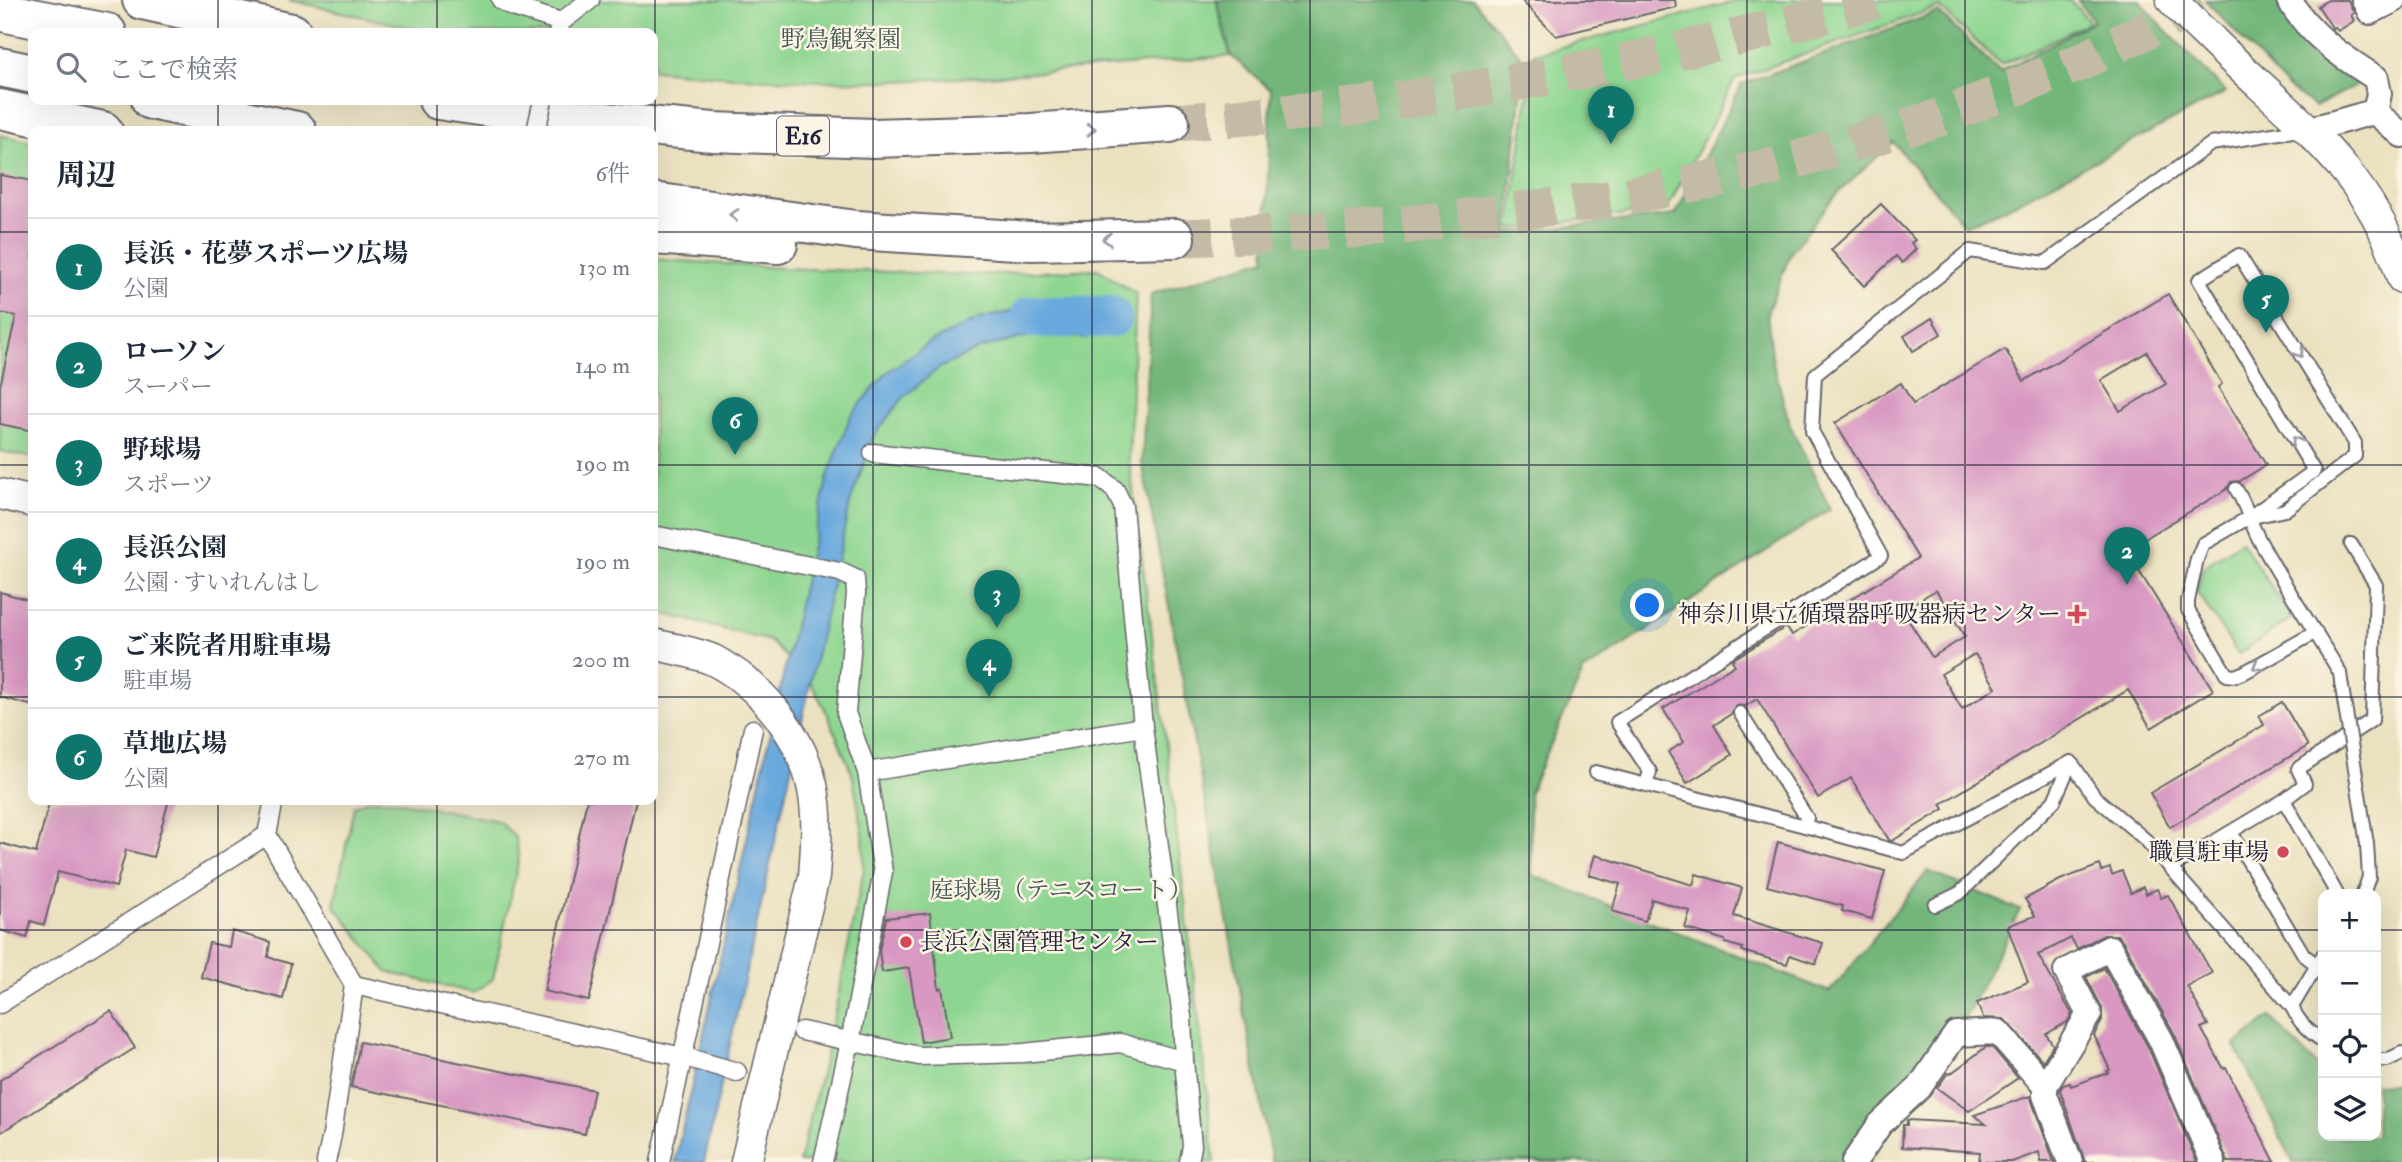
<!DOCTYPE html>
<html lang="ja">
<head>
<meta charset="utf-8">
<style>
	body { margin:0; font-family:"IM FELL Double Pica","Noto Serif JP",serif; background:#f2f2f3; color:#1f2937 }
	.controls { position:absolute; right:21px; bottom:21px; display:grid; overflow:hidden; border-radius:14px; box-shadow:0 7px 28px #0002 }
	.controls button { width:63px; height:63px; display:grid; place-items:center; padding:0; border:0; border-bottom:2px solid #e0e1e3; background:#fff; color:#1f2937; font:35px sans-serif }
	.you { position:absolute; left:1648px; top:606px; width:24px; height:24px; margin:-18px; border:5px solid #fff; border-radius:50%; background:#1a73e8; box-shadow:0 0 0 10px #1a73e833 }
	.badge { display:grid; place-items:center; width:46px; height:46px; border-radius:50%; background:#0f766e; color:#fff; font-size:23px; font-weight:700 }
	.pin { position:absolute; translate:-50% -58px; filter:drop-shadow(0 2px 4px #0008) }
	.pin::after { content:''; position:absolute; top:37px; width:24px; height:21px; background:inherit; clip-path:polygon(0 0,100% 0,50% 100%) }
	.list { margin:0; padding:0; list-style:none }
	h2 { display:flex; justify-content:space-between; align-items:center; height:91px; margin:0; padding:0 28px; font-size:30px }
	h2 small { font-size:23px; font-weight:400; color:#747a83 }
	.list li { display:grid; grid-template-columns:46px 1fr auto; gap:21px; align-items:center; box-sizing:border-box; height:98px; padding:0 28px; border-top:2px solid #e0e1e3 }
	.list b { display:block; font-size:26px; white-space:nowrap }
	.list p { margin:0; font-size:23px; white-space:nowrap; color:#747a83 }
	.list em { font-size:23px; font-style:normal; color:#747a83 }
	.icon { flex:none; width:38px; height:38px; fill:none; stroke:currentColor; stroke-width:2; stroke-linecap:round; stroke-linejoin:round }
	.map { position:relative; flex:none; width:2402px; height:1162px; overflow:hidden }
	.search { position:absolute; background:#fff; box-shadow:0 7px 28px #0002; left:28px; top:28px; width:630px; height:77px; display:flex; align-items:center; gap:18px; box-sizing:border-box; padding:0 24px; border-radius:14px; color:#747a83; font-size:26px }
	.panel { position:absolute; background:#fff; box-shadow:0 7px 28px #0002; left:28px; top:126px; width:630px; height:679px; border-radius:14px }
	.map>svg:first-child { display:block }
</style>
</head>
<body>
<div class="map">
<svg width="2402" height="1162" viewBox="0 0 2402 1162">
	<rect width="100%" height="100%" fill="#fcf5e5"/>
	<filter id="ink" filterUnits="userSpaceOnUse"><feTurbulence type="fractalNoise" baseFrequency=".0143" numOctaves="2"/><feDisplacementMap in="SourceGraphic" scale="14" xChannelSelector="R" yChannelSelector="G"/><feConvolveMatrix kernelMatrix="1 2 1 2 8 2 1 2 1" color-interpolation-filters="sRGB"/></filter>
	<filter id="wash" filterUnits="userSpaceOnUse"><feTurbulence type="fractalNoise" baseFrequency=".00686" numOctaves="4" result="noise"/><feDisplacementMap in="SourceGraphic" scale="28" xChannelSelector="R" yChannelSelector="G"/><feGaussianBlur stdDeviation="1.57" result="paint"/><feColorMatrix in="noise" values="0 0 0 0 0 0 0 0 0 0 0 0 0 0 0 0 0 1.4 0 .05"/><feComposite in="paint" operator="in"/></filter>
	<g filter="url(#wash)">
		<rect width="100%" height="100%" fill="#ebe1c0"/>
		<g fill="#8dd590" stroke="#587c66" stroke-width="2">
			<path d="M288 0H1216L1230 56C1116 65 1001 78 886 81 808 83 730 77 653 70V33H434Z"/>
			<path d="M1741 0H2070L2090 22 2001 65 1939 7 1735 79 1667 209 1509 229 1534 54Z"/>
			<path d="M0 135 33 142V458L0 451Z"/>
			<path d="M653 259 782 268 971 275 1098 269 1136 294 1129 460 1163 719 1204 1062 1214 1162H799L828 1046 864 868 863 833 852 773 827 713 810 681 770 641 653 611Z"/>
			<path d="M2241 541 2292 618 2238 654 2197 592 2203 567Z"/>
			<path d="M369 800H391L499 821 515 837 519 858 493 979 473 993 387 972 334 905 354 806Z"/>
		</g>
		<g fill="#72b67a" stroke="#4a6c5a" stroke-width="2">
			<path d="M1217 0H1473L1525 61 1506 233 1675 215 1742 84 1938 12 2000 72 2094 21 2077 0H2140L2157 21 2226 92 2006 208 1965 226 1893 142 1834 197 1791 253 1767 313 1773 363 1790 425 1830 509 1583 672 1529 793 1532 875 1830 992 1928 871 2020 910 1962 1024 1909 1075 1846 1153 1842 1162H1272L1142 462 1151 294 1265 259 1271 90 1231 56Z"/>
			<path d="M2205 0H2283L2303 35 2360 83 2315 107 2288 88Z"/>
			<path d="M2270 1017 2323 1072V1136H2376V1084L2394 1085 2402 1094V1162H2293L2235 1045Z"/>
		</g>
		<path fill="#69a9dd" stroke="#46668c" stroke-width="2" d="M1030 307 1088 308 1086 338 1033 335 979 349 939 368 905 396 874 435 850 503 704 1162H675L827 479 850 417 886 373 929 343 979 319Z"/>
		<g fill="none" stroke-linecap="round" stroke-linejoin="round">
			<path stroke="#69a9dd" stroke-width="42" d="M1031 317H1111"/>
		</g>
		<g id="blocks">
			<g fill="#d898c2" fill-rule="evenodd">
				<path d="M1521 0H1675L1676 7 1556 36Z"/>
				<path d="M2328 0H2348L2354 13 2351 15 2354 21 2338 31 2335 27 2333 29 2318 6Z"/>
				<path d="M0 175 33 181V431L0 424V386L16 316 0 313Z"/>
				<path d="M1881 204 1915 240 1911 243 1916 249 1902 263 1896 256 1864 286 1831 250Z"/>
				<path d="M2168 294 2222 384 2218 387 2266 465 2240 481 2231 482 2227 489 2126 550 2213 690 2151 728 2128 690 1941 804 1944 809 1892 841 1889 840 1851 778 1818 798 1757 699 1745 706 1736 705 1731 714 1714 725 1732 755 1687 783 1668 752 1684 742 1663 709 1735 665 1732 660 1786 627 1792 635 1918 558 1835 423 1901 383 1913 404 2005 349 2024 381ZM2147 352 2166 384 2120 411 2101 380ZM1936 590 1965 637 1932 657 1902 610ZM1975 654 1996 688 1962 709 1941 674Z"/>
				<path d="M1932 318 1941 334 1913 351 1904 336Z"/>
				<path d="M0 592 33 601V706L0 697Z"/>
				<path d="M2282 702 2308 746 2170 827 2150 793 2264 725 2259 716Z"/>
				<path d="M50 800H169L153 857 126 850 116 887 58 872 44 925 31 921 27 938 0 930V843L36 853Z"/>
				<path d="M587 800H636L589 1001 544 991Z"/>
				<path d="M1778 842 1885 871 1872 919 1842 911 1843 906 1767 886Z"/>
				<path d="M1595 855 1693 885 1696 874 1742 888 1734 916 1823 943 1816 964 1790 955 1787 964 1742 951 1743 948 1725 943V940L1685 928 1690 911 1652 899 1645 921 1612 911 1620 884 1589 875Z"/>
				<path d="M2100 865 2102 871 2110 868 2112 875 2122 871 2131 893 2143 887 2146 894 2157 889 2161 898 2168 895 2212 973 2187 986 2208 1025 2201 1028 2224 1069 2226 1068 2275 1162H2228L2174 1033 2123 941 2117 935H2104L2077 949 2071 938 2038 955 2072 1014 2067 1022 2046 1034 2053 1045 2043 1061 2004 1019 1983 1018 1977 1003 2028 982 2007 926 2035 916 2025 899 2060 880Z"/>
				<path d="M930 913 939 989 942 988 950 1037 921 1042 909 968 882 972 879 951 886 918Z"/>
				<path d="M232 931 270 942 268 957 291 964 283 999 201 977 209 943 229 947Z"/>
				<path d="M2104 968 2148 1047 2197 1162H2085L2060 1090 2063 1085 2070 1083 2071 1086 2108 1073 2107 1071 2110 1070 2094 1035 2102 1021V1008L2086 977Z"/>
				<path d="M111 1011 135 1048 0 1133V1080Z"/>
				<path d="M360 1042 594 1090 585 1134 351 1087Z"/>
				<path d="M1986 1047H1992L2018 1078 1969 1111 1937 1088 1948 1073 1950 1074Z"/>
				<path d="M2030 1096 2054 1162H2041L2039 1152 2012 1162H1979L1980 1152 1902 1147 1903 1125H1907V1120L1986 1124 1974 1115Z"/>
			</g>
		</g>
	</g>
	<g filter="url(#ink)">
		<use href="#blocks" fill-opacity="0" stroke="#68656a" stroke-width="2"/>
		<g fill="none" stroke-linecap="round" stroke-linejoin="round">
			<g stroke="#c3bba5" stroke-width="38" stroke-dasharray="38 19" stroke-linecap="butt">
				<path d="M1170 123C1235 117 1301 113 1366 105 1538 82 1709 49 1875 0"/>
				<path d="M1175 238 1382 228 1613 199 1772 167 1938 118 2078 63 2209 0"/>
			</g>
			<g stroke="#68656a" stroke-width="16">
				<g id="service">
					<path d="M2236 489C2247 506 2250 524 2261 543 2285 587 2314 629 2340 673L2341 681"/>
					<path d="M2248 518 2285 510 2355 456V443L2239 255 2199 280 2314 471 2248 518 2203 544 2197 559 2188 601V610L2227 675 2235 676 2245 672 2316 632"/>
					<path d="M1740 713 1807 818 1805 826 1903 853 2071 762 2095 797 2147 841 2292 1007"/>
					<path d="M1596 772 1805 826"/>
					<path d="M1646 784 1650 772 1617 722 1881 556 1812 431 1815 375 1970 251 2045 263 2211 144 2305 129"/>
					<path d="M2284 800 2337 894"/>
					<path d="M2231 832 2304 955 2317 965"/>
					<path d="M2170 868 2284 800 2305 784 2298 769 2372 720 2376 585 2351 544"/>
					<path d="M2363 894 2369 877 2367 844"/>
					<path d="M1935 905 1960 893 2054 801 2071 762"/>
					<path d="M2323 955 2292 1007C2299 1023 2309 1032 2323 1041"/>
					<path d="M2376 1060H2387L2402 1053"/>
				</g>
			</g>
			<g stroke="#68656a" stroke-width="21">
				<g id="pedestrian">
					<path d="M501 0 513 7 561 22"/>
					<path d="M558 33 561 22 590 0"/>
					<path d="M873 453 1100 478 1115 490 1123 506 1143 727 1182 1017 1184 1061"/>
					<path d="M653 535 840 572 855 579 856 593 846 713 867 772 883 872 850 1042 823 1162"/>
					<path d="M867 772 1143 727"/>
					<path d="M274 800 267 835 354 985"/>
					<path d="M0 1004 267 835"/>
					<path d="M802 1031 919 1056 1023 1053 1120 1043 1184 1061 1192 1146 1189 1162"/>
					<path d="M326 1162 332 1135 354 985 692 1059 737 1072"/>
					<path d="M660 1162 753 729"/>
				</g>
			</g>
			<g stroke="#68656a" stroke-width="28">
				<g id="minor">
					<path d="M2289 0C2310 35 2342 57 2376 78L2379 94 2375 112 2402 135"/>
					<path d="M2364 0 2370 12 2394 0"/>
					<path d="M2308 129C2331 125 2352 117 2375 112"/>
					<path d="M2045 1086 2089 1014 2066 971 2110 948 2161 1040 2213 1162"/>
					<path d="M1854 1162 1880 1124 1919 1088 1956 1034 1998 1032 2045 1086V1095L2070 1162"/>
				</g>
			</g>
			<g stroke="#68656a" stroke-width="33">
				<g id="tertiary">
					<path d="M2172 0C2185 15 2200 28 2214 42 2289 116 2372 170 2402 278"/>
					<path d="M0 494 33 502"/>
					<path d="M653 644C672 649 697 652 715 661 761 685 801 735 812 785 819 815 816 847 814 877L746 1162"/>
				</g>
			</g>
			<g stroke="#68656a" stroke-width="42">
				<g id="motorway">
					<path d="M142 0 292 33"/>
					<path d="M7 13 107 33"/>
					<path d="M0 67 33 74"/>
					<path d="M151 100 297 131"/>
					<path d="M438 100 563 118 713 132 873 138 1031 133 1170 123"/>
					<path d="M0 109 103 131"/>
					<path d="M653 202 856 230 1032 241 1175 238"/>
					<path d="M653 235 778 244"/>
				</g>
			</g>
			<use href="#service" stroke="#fff" stroke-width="12"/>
			<use href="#pedestrian" stroke="#fff" stroke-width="18"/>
			<use href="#minor" stroke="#fff" stroke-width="24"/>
			<use href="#tertiary" stroke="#fff" stroke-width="30"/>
			<use href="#motorway" stroke="#fff" stroke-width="38"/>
			<g stroke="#68656a" stroke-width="16" stroke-linecap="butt">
				<path id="service-bridge" d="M2341 681 2367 844"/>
			</g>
			<g stroke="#68656a" stroke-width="21" stroke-linecap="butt">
				<path id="pedestrian-bridge" d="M536 131 543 100"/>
			</g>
			<use href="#service-bridge" stroke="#fff" stroke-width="12"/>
			<use href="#pedestrian-bridge" stroke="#fff" stroke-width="18"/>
		</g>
		<defs><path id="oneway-chevron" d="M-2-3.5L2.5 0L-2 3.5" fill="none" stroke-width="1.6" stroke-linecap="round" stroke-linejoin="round" transform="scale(1.75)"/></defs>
		<g stroke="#9c9ca7">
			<use href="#oneway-chevron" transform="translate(1091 129) rotate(-4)"/>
			<use href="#oneway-chevron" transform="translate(734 215) rotate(-173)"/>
			<use href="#oneway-chevron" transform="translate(1107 239) rotate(179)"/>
			<use href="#oneway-chevron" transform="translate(2299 353) rotate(58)"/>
			<use href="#oneway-chevron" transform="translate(2296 441) rotate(-121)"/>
			<use href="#oneway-chevron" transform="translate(2257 666) rotate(150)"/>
		</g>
	</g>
	<path fill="none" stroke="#22223b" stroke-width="2" stroke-opacity="0.55" d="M218 0V33M437 0V33M655 0V1162M873 0V1162M1092 0V1162M1310 0V1162M1529 0V1162M1747 0V1162M1965 0V1162M2184 0V1162M218 100V131M437 100V131M0 232H33M653 232H2402M0 465H33M653 465H2402M0 697H33M653 697H2402M218 800V1162M437 800V1162M0 930H2323M2376 930H2402"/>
	<g fill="#d1495b" stroke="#fcf5e5" stroke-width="2.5">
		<path d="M2073.5 603.5h7v7h7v7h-7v7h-7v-7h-7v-7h7z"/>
		<circle cx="2283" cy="852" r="7"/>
		<circle cx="906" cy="942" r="7"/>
	</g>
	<g text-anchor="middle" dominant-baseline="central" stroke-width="5" stroke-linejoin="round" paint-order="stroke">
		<rect fill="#fcf5e5" stroke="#63616e" stroke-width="2" x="777" y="116.5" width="52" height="39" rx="5"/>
		<g font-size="23" font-weight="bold" fill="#22223b">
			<text x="803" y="136">E16</text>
		</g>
		<g font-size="24" fill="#425854" stroke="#fcf5e5">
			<text x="841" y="39">野鳥観察園</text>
			<text x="1061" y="890">庭球場（テニスコート）</text>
		</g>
		<g font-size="24" fill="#22223b" stroke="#fcf5e5" text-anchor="end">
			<text x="2061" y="614">神奈川県立循環器呼吸器病センター</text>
			<text x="2269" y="852">職員駐車場</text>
			<text x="920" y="942" text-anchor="start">長浜公園管理センター</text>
		</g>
	</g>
</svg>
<div class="controls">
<button>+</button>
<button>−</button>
<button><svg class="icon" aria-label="locate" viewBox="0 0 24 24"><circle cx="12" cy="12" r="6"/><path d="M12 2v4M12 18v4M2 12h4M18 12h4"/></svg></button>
<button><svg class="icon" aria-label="layers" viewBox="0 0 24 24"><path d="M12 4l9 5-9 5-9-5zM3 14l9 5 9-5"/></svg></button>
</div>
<div class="you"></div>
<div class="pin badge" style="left:1611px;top:144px">1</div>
<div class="pin badge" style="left:2127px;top:585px">2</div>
<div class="pin badge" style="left:997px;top:628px">3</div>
<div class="pin badge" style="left:989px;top:697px">4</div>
<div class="pin badge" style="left:2266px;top:333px">5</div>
<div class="pin badge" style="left:735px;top:455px">6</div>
<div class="search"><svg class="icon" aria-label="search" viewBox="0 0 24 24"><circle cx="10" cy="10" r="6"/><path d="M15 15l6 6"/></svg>ここで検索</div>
<section class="panel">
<h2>周辺<small>6件</small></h2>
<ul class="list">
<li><span class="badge">1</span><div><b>長浜・花夢スポーツ広場</b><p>公園</p></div><em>130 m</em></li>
<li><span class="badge">2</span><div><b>ローソン</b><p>スーパー</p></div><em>140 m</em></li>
<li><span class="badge">3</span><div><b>野球場</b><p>スポーツ</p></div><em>190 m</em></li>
<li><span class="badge">4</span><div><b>長浜公園</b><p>公園 · すいれんはし</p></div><em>190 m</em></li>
<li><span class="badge">5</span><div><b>ご来院者用駐車場</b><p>駐車場</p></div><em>200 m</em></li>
<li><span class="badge">6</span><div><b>草地広場</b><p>公園</p></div><em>270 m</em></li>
</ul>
</section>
</div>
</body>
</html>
